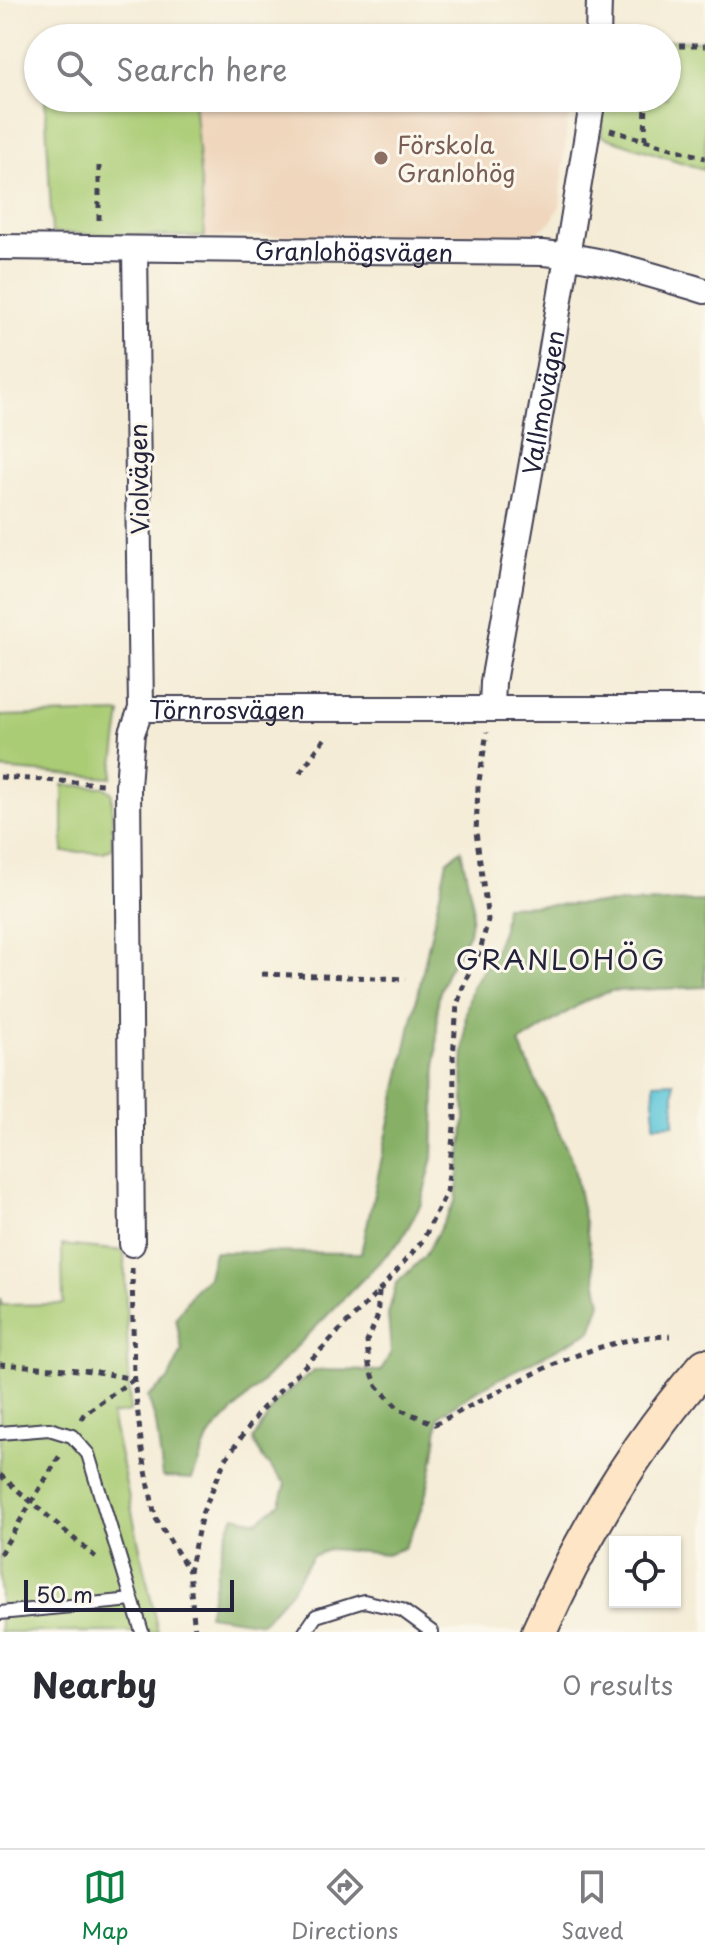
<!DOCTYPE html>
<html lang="en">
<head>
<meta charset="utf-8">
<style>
	body { margin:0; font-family:"Playpen Sans",sans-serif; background:#f2f2f3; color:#2b2b33 }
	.controls { position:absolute; right:24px; bottom:24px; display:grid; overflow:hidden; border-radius:0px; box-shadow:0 2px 6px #0004 }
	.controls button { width:72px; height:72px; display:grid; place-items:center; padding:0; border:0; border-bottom:2px solid #e1e1e2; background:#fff; color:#2b2b33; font:40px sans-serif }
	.scale { position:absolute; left:24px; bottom:20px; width:210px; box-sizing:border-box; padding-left:8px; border:4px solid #22223b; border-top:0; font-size:22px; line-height:28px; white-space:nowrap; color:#22223b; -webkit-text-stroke:6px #fbf7ec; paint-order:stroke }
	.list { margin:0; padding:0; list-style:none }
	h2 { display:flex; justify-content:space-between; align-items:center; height:104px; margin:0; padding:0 32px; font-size:34px }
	h2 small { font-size:26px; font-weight:400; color:#7c7c81 }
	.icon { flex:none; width:44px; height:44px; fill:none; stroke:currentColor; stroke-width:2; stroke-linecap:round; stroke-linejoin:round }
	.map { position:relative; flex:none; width:705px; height:1632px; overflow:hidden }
	.search { position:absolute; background:#fff; box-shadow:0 2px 6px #0004; left:24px; right:24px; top:24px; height:88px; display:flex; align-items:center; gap:20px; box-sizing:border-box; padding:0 28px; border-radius:44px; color:#7c7c81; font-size:30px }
	.sheet { height:216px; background:#fff }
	nav { display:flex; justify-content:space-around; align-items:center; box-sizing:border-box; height:112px; border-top:2px solid #e1e1e2; background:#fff; font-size:22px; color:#7c7c81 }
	nav a { display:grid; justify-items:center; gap:4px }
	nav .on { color:#0b8043 }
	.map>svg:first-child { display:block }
</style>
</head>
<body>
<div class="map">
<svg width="705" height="1632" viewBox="0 0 705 1632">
	<rect width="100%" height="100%" fill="#fbf7ec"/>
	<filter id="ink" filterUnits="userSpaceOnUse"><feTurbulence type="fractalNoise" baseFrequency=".0125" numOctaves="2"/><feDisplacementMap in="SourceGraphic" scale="16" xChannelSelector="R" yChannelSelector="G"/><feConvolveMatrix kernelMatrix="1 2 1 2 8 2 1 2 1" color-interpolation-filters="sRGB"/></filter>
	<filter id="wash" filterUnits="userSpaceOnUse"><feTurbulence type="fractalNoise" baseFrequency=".006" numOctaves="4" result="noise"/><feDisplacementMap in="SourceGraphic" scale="32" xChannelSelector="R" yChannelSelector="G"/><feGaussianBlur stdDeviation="1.8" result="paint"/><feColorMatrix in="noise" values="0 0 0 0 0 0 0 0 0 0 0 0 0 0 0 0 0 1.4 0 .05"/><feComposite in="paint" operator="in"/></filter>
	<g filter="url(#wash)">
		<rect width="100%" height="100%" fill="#f4ecd6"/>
		<path fill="#efd6bc" d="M194 98H569L560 206 551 222 535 234 205 237Z"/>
		<g fill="#aacc74" stroke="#667758" stroke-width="2">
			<path d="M705 39V170L601 136 605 98H667V40L697 41Z"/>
			<path d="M45 98H194L205 237 52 233Z"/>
			<path d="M121 713 112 778 0 769V716Z"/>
			<path d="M63 785 104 787 112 793V849L103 852H63Z"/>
			<path d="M62 1245 124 1251 130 1412 111 1415 158 1632H0V1298L2 1305 63 1304Z"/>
		</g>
		<g fill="#87b066" stroke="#546950" stroke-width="2">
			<path d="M461 850 473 907 469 933 446 974 438 998 433 1158 421 1204 401 1240 209 1436 192 1479 163 1477 156 1423 148 1397 168 1380 182 1351 176 1318 194 1290 208 1277 214 1252 361 1253 447 861Z"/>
			<path d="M705 901V987L611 991 585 1001 519 1043 573 1163 601 1303 591 1331 472 1393 439 1416C434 1464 428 1504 404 1548L387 1554 331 1549 312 1556 290 1592 262 1623 208 1615 223 1543 234 1516 258 1521 280 1503 286 1484 264 1460 253 1440 276 1402 315 1370 381 1371 391 1352 388 1315 396 1284 424 1257 456 1200 465 1119 463 1069 466 1012 472 987 492 957 503 928 505 906Z"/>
		</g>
		<path fill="#5cc6d8" stroke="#3f748a" stroke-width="2" d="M674 1082V1124L654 1125V1083Z"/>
	</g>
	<g filter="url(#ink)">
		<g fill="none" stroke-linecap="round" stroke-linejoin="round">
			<g stroke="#424052" stroke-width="16">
				<g id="lane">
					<path d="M0 1433 49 1429 72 1436 88 1454 142 1632"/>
					<path d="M0 1613 132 1600"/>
					<path d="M305 1632 316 1616 364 1601 402 1610 432 1632"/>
				</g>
			</g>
			<g stroke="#424052" stroke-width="28">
				<g id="street">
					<path d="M598 38 599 0"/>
					<path id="s1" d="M0 247 543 253C598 257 652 275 705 291"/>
					<path id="s2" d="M492 708 493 682 550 360 593 98"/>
					<path id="s3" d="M141 709H705"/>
					<path d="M132 1244 128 786 132 733 141 709 135 250"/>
				</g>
			</g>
			<g stroke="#424052" stroke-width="38">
				<path id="secondary" d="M539 1632C581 1538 636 1444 705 1366"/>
			</g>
			<g stroke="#424052" stroke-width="5" stroke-dasharray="6 6" stroke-linecap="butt">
				<path d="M667 46H705"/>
				<path d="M610 130 705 158"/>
				<path d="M645 140 646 98"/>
				<path d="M99 166V224"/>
				<path d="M300 773 327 735"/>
				<path d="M0 777 103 784"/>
				<path d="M262 974 406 979"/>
				<path d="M132 1268 134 1379 142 1450 155 1517 189 1571"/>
				<path d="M379 1292 377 1318 367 1342 369 1365 377 1386 399 1409 435 1424C507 1389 588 1336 670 1336"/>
				<path d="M0 1364 92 1371 133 1379"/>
				<path d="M81 1419 84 1414 134 1379"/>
				<path d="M0 1475 100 1561"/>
				<path d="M0 1554 62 1452"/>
				<path d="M195 1632 189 1571 202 1514 225 1460 260 1411 379 1291 423 1240 447 1191 455 1118 453 1057 457 1005 465 981 480 951 488 920 476 832 478 787 487 732"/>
			</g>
			<use href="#lane" stroke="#fff" stroke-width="12"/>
			<use href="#street" stroke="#fff" stroke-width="24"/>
			<use href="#secondary" stroke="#fee5c5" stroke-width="34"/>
		</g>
	</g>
	<circle fill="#8d6e63" stroke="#fbf7ec" stroke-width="3" cx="381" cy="158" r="8"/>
	<g text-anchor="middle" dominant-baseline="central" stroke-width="6" stroke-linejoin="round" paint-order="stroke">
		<g font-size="24" fill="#785e54" stroke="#fbf7ec" text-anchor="start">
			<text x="397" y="144">Förskola<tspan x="397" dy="28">Granlohög</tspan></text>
		</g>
		<g font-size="24" fill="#22223b" stroke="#fbf7ec">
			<text stroke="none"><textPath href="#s1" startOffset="354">Granlohögsvägen</textPath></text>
			<text stroke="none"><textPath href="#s2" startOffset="310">Vallmovägen</textPath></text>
			<text transform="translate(138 479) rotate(-91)">Violvägen</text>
			<text stroke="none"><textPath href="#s3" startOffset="86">Törnrosvägen</textPath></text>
		</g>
		<g font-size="28" letter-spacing="2" fill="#22223b" stroke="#fbf7ec">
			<text x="561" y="958">GRANLOHÖG</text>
		</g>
	</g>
</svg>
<div class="controls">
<button><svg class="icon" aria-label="locate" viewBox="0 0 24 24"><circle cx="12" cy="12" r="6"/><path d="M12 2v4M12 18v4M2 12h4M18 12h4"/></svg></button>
</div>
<div class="scale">50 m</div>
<div class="search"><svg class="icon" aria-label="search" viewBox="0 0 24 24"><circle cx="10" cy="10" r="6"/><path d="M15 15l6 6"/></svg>Search here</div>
</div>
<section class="sheet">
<h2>Nearby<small>0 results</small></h2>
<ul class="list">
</ul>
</section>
<nav>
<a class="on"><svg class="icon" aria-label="map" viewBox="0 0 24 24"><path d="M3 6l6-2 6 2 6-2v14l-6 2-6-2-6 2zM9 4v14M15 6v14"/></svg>Map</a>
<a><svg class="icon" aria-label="directions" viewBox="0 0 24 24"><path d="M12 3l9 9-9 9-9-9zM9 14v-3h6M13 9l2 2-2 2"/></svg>Directions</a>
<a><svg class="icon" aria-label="saved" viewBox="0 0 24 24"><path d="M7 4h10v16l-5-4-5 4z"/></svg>Saved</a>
</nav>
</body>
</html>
